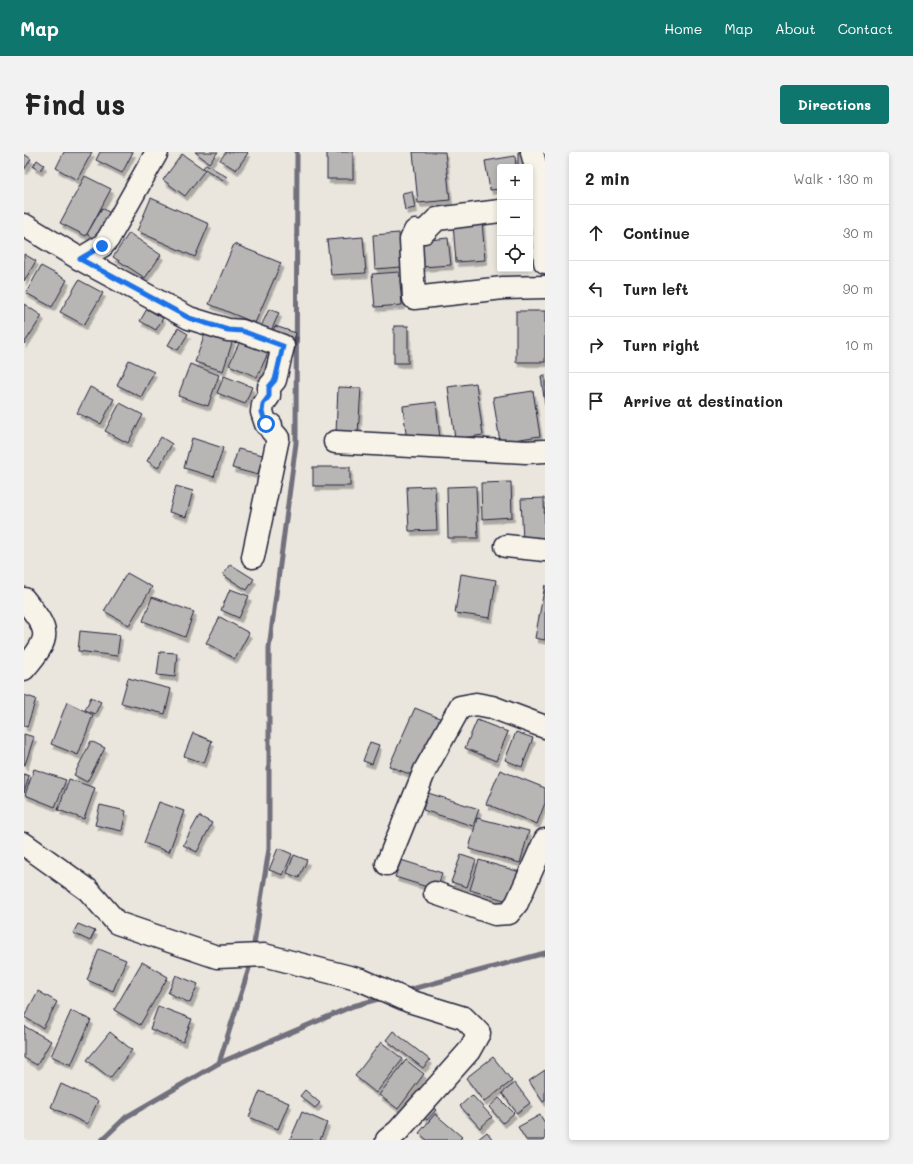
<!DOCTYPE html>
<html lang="en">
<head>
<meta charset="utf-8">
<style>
	body { margin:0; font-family:Mali,sans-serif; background:#f2f2f2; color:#222 }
	.controls { position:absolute; right:12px; top:12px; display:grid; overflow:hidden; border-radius:4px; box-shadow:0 2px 6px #0003 }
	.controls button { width:36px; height:36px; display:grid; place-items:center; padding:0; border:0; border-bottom:1px solid #e0e0e0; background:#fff; color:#222; font:20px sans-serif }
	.stop { position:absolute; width:12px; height:12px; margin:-9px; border:3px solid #1a73e8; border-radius:50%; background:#fff }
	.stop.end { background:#1a73e8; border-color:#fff; box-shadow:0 1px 4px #0008 }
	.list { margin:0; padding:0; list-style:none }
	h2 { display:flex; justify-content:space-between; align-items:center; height:52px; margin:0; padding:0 16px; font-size:17px }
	h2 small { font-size:13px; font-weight:400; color:#767676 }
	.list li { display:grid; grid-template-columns:26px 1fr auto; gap:12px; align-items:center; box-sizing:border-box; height:56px; padding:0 16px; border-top:1px solid #e0e0e0 }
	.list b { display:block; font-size:15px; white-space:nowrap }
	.list em { font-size:13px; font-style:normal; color:#767676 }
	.icon { flex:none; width:22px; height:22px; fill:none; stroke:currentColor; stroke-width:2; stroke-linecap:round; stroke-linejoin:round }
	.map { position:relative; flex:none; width:521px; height:988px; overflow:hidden; border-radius:4px }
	header { display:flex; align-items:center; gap:24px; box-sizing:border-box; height:56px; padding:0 20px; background:#0f766e; color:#fff }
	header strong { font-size:19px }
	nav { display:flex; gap:22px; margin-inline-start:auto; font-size:14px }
	.intro { display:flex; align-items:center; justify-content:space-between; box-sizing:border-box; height:96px; padding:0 24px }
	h1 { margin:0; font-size:28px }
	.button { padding:10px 18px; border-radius:4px; background:#0f766e; color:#fff; font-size:14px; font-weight:700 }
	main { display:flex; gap:24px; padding:0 24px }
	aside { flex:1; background:#fff; border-radius:4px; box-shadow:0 2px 6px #0003 }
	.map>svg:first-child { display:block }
</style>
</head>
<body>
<header>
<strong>Map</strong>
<nav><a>Home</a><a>Map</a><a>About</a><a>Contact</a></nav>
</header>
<div class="intro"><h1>Find us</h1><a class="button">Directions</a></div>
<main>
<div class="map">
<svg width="521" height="988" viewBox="0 0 521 988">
	<defs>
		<filter id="shadow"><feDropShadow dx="2.5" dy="4.5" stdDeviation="0" flood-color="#0004"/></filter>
	</defs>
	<rect width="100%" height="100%" fill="#eae6de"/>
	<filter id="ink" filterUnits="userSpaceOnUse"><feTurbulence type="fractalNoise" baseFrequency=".025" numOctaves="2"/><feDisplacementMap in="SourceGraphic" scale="8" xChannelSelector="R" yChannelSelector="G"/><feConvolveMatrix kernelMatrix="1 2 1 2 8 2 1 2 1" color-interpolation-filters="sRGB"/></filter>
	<g filter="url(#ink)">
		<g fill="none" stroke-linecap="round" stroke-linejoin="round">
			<g stroke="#716f7b" stroke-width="5">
				<path d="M229 798 245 697V496L272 291 273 0"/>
				<path d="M381 839 521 801"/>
				<path d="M195 911 227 810"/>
				<path d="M78 988 102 965 195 911 329 854 358 846"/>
			</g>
		</g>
		<g fill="#b8b6b5" stroke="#22223b" filter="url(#shadow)">
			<path d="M40 0H68L53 28 32 16Z"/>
			<path d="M76 0H109L98 21 72 8Z"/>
			<path d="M171 0H194L185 11Z"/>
			<path d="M202 0H223L224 1 212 18 196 8Z"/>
			<rect x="303" y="0" width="26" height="27"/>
			<path d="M389 0H421L426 48 394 51Z"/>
			<path d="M494 0H504L505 15H494Z"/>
			<path d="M0 2 7 7 0 18Z"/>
			<path d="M158 2 181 18 161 44 139 28Z"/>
			<path d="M491 4 492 15H476V37L466 38 461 9Z"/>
			<path d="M13 8 20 13 16 19 9 15Z"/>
			<path d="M182 12 203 25 201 29 179 16Z"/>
			<path d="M61 24 87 37 62 84 36 71Z"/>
			<path d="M388 39 391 56 381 58 378 41Z"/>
			<path d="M127 46 185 72 171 105 113 79Z"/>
			<path d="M78 56 88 62 73 88 63 82Z"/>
			<path d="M458 69 461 108 432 110 429 72Z"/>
			<path d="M105 81 137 103 121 126 89 105Z"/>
			<path d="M375 81 377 115 351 117 349 83Z"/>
			<path d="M339 85 342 121 307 123 303 88Z"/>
			<path d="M424 86 427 113 398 115 396 89Z"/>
			<path d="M210 92 257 111 231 171 185 152Z"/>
			<path d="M0 102 12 109 0 129Z"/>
			<path d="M17 114 43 128 28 155 2 141Z"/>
			<path d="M375 120 378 153 351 155 348 122Z"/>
			<path d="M55 128 79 141 60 173 36 160Z"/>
			<path d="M0 152 18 164 0 192Z"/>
			<path d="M123 157 139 166 132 178 116 169Z"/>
			<path d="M245 157 255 161 244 186 234 181Z"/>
			<rect x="492" y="159" width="29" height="51"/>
			<path d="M251 174 272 181 268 193 247 185Z"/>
			<rect x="370" y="174" width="14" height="37"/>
			<path d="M154 176 164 182 154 198 144 193Z"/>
			<path d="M182 179 209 188 199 219 171 210Z"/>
			<path d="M216 189 244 201 233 225 205 213Z"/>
			<path d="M105 208 130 220 117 245 93 233Z"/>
			<path d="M166 212 195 223 184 254 154 244Z"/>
			<path d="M521 223V253L517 224Z"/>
			<path d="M200 224 228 235 221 252 193 241Z"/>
			<path d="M452 231 459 283 431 287 424 235Z"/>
			<path d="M66 235 90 247 77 272 53 261Z"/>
			<path d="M314 235 337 236 334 282 312 281Z"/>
			<path d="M509 239 516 284 476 290 469 245Z"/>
			<path d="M412 250 416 287 383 291 379 254Z"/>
			<path d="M96 251 119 263 104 291 81 279Z"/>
			<path d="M137 285 148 292 134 316 123 309Z"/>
			<path d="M168 286 199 296 190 325 160 316Z"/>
			<path d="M214 297 239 303 234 323 208 316Z"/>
			<rect x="289" y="315" width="37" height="19"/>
			<path d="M487 330 488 365 458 367 457 331Z"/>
			<path d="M152 334 169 339 162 365 145 360Z"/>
			<path d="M411 334 413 378 385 379 383 335Z"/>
			<path d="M452 334 454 386H424L423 335Z"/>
			<path d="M520 346 521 388 499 389 497 347Z"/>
			<path d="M206 412 230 427 223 438 199 423Z"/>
			<path d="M103 421 128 435 105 473 80 459Z"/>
			<path d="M437 422 472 428 466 466 431 461Z"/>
			<path d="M521 433V488L511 486Z"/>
			<path d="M206 437 225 444 215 466 197 458Z"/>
			<path d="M128 445 170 460 161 485 119 469Z"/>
			<path d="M196 465 225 481 211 507 182 491Z"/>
			<path d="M56 479 96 483 93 504 54 499Z"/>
			<path d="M136 500 153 501 151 525 133 523Z"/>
			<path d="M104 526 147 537 141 562 97 551Z"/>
			<path d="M0 543 12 547 3 575 0 574Z"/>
			<path d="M67 545 77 550 71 562 61 558Z"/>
			<path d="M43 550 69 563 54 603 27 592Z"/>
			<path d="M391 556 418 567 393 625 365 614Z"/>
			<path d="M453 568 484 580 472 609 441 596Z"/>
			<path d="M492 580 509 586 498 615 481 608Z"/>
			<path d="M169 581 188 589 180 611 160 604Z"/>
			<path d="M0 582 10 585 1 613H0Z"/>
			<path d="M67 589 81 596 63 630 50 623Z"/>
			<path d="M346 590 355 593 348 612 339 609Z"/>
			<path d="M10 617 42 628 31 655 1 643Z"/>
			<path d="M476 618 521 636V651L513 672 462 652Z"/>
			<path d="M0 622 5 624 0 641Z"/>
			<path d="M45 627 71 636 60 667 34 658Z"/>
			<path d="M404 641 455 657 449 674 399 658Z"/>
			<path d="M135 650 160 659 145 700 120 691Z"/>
			<path d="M76 653 102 659 98 679 71 673Z"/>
			<path d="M175 664 188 671 173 700 159 693Z"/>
			<path d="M453 666 505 679 496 711 445 697Z"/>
			<path d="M254 696 268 702 259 723 245 718Z"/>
			<path d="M270 703 283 708 275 726 263 721Z"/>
			<path d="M437 703 452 708 443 735 427 730Z"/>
			<path d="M377 708 418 721 413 738 371 725Z"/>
			<path d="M455 708 496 720 487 750 446 738Z"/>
			<path d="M54 772 71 779 66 789 49 781Z"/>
			<path d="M75 797 102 808 89 839 63 828Z"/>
			<path d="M118 810 144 825 116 873 90 858Z"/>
			<path d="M152 823 174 832 166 851 144 841Z"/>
			<path d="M14 839 33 850 19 876 0 865Z"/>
			<path d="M134 854 168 867 159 890 126 877Z"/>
			<path d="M47 859 67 868 47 913 27 904Z"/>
			<path d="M0 874 27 889 13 913 0 906Z"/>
			<path d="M369 879 406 908 399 916 362 888Z"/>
			<path d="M86 880 108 898 86 926 63 908Z"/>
			<path d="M357 890 379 907 352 941 331 924Z"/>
			<path d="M469 905 488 929 460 950 442 926Z"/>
			<path d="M382 908 400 922 374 957 355 943Z"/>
			<path d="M521 918V949L519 950 505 929Z"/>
			<path d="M491 931 506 951 493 961 478 941Z"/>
			<path d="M37 932 74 949 63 972 27 955Z"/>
			<path d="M281 938 296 951 291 956 276 944Z"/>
			<path d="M236 939 265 951 254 977 225 965Z"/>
			<path d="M448 943 468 965 456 976 436 954Z"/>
			<path d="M475 946 490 961 479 971 465 955Z"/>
			<path d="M407 954 412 958 403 968 398 964Z"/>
			<path d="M278 960 303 971 296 988H266Z"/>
			<path d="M411 962 438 985 435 988H403L395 981Z"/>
			<path d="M516 963 521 971V988H502L494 975Z"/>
			<path d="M463 980 469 988H453Z"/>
		</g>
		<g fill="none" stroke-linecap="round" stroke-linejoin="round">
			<g stroke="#22223b" stroke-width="25">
				<g id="minor">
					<path d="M521 52 517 63 521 110"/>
					<path d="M506 54 521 52 508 0"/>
					<path d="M476 59 413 67 400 80 391 79 387 88 390 146 479 136 521 135"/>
					<path d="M0 73 56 107 165 166 204 178 218 179 259 194 251 228 245 235V244L239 252 238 260 242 272 247 273V278L254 286 229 405"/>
					<path d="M56 107 78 94 84 87 133 0"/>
					<path d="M311 290 502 300 521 299"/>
					<path d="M482 394 521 398"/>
					<path d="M0 447C26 480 28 484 0 517"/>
					<path d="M0 692 64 738 93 771 193 805 240 803 337 828 385 849 440 866 455 881 445 899 374 979 363 988"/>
					<path d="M363 712 401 618 436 555 452 552 468 555 521 575"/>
					<path d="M411 741 471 762 485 761 493 751 521 688"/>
				</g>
			</g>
			<use href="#minor" stroke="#f7f3e8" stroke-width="22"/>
		</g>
	</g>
	<g fill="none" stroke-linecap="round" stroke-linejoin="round" filter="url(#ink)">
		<path stroke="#1a73e8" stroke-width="5" d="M78 94 56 107 165 166 204 178 218 179 259 194 251 228 245 235V244L239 252 238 260 242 272"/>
	</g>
</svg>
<div class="controls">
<button>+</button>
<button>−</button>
<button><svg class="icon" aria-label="locate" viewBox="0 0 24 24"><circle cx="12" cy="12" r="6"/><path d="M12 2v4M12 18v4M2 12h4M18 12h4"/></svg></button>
</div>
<div class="stop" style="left:242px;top:272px"></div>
<div class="stop end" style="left:78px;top:94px"></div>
</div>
<aside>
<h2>2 min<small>Walk · 130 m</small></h2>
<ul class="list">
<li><svg class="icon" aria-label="ahead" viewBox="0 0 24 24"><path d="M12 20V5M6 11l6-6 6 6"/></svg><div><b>Continue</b></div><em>30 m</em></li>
<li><svg class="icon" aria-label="left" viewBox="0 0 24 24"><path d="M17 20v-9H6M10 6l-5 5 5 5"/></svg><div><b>Turn left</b></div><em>90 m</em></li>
<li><svg class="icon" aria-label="right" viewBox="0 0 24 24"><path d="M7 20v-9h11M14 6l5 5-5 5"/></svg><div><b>Turn right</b></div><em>10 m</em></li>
<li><svg class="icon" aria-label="arrive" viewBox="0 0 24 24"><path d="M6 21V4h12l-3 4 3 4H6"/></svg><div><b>Arrive at destination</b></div></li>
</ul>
</aside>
</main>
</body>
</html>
